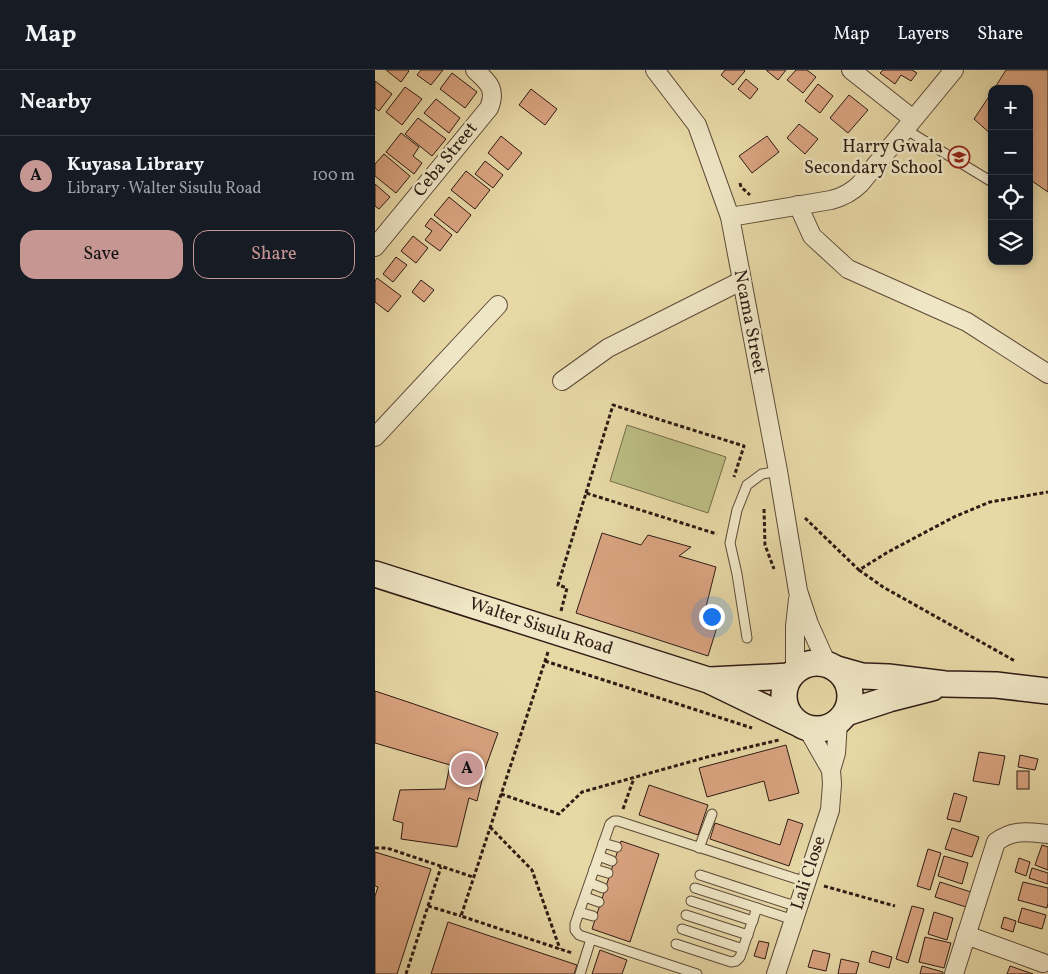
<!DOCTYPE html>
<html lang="en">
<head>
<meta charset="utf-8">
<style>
	body { margin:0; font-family:Vollkorn,serif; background:#242831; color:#f1f3f6 }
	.controls { position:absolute; right:15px; top:15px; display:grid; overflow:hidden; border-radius:10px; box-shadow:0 2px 8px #0003 }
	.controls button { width:45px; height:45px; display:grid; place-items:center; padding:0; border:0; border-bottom:1px solid #363941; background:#171b24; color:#f1f3f6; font:25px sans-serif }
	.you { position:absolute; left:336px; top:546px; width:18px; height:18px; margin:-12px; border:4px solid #fff; border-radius:50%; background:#1a73e8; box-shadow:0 0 0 8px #1a73e833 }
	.badge { display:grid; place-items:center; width:32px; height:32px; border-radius:50%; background:#c59692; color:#111; font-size:16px; font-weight:700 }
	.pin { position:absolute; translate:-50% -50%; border:2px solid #fff; box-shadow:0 1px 5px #0006 }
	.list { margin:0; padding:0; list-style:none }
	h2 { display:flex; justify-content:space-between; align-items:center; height:65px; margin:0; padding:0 20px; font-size:21px }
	h2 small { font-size:16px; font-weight:400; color:#9ea1a6 }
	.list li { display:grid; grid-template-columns:32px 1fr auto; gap:15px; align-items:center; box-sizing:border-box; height:80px; padding:0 20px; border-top:1px solid #363941 }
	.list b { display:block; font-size:19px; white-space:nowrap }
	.list p { margin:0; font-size:16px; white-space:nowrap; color:#9ea1a6 }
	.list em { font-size:16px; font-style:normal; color:#9ea1a6 }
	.actions { display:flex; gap:10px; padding:15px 20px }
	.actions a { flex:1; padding:11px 0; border:1px solid #c59692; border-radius:15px; text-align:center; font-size:18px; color:#c59692 }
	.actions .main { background:#c59692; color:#111 }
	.icon { flex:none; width:28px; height:28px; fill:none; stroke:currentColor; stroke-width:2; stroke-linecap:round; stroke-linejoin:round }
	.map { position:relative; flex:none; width:673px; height:904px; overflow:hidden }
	header { display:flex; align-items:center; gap:30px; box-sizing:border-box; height:70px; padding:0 25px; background:#171b24; border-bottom:1px solid #363941 }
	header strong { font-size:24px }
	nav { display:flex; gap:28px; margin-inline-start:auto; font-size:18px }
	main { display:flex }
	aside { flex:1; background:#171b24 }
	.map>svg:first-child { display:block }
</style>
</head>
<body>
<header>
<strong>Map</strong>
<nav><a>Map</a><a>Layers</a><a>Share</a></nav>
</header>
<main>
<aside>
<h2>Nearby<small></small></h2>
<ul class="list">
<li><span class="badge">A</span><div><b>Kuyasa Library</b><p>Library · Walter Sisulu Road</p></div><em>100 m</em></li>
</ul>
<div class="actions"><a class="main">Save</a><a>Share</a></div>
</aside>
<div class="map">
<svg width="673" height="904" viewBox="0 0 673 904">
	<rect width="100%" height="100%" fill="#e7d8a6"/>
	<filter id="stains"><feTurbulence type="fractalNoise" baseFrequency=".004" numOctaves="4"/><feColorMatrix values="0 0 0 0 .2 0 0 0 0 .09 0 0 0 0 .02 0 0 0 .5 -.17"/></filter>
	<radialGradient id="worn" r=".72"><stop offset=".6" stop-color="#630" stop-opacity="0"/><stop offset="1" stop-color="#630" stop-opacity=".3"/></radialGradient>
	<path fill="#babd83" stroke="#746c4c" d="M252 355 351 387 333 443 235 411Z"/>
	<g fill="#d9a380" stroke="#2f1b14">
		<path d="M11 0H33L34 1 26 12Z"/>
		<path d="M46 0H68L56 15 42 5Z"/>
		<path d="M350 0H369L370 1 358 15 346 5Z"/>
		<path d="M391 0H411L403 10Z"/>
		<path d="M421 0H432L441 7 428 23 412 10Z"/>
		<path d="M508 0H537L542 3 536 11 526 5 520 14 505 3Z"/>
		<path d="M631 0H673V122L654 109V19H619Z"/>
		<path d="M77 3 102 22 90 38 65 19Z"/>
		<path d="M371 9 383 19 375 29 363 19Z"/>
		<path d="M0 11 17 24 4 41 0 38Z"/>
		<path d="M443 14 458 26 445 43 430 31Z"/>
		<path d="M30 17 47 29 27 55 11 42Z"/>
		<path d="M156 19 182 39 170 55 144 35Z"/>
		<path d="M617 22V65L599 49Z"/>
		<path d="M474 25 493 40 473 63 455 48Z"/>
		<path d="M61 29 85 48 74 63 49 43Z"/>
		<path d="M43 48 71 69 57 86 30 64Z"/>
		<path d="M424 54 443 69 430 84 412 68Z"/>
		<path d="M26 63 44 77 38 86 47 93 39 104 11 82Z"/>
		<path d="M126 66 147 83 133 100 113 83Z"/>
		<path d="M392 66 404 82 377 103 364 86Z"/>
		<path d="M9 84 35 106 21 123 0 106V94Z"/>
		<path d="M110 91 128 105 118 118 100 104Z"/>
		<path d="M91 101 115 120 100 139 76 120Z"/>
		<path d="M0 114 15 127 4 139 0 136Z"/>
		<path d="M74 127 96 145 82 163 59 145Z"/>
		<path d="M56 148 77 165 65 181 50 170 57 161 50 156Z"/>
		<path d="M38 166 53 178 41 193 26 181Z"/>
		<path d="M21 187 32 195 18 212 8 204Z"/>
		<path d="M2 208 26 226 13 242 0 232V211Z"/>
		<path d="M46 210 59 220 49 232 37 222Z"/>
		<path d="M227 463 266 475 273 465 316 477 304 486 341 497 327 553 342 557 333 586 201 543Z"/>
		<path d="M0 621 36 633 123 663 109 702 102 731 94 728 82 777 26 769 28 753 18 750 25 720 70 719 75 695 0 673Z"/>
		<path d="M411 675 424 723 394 731 389 711 332 727 324 698Z"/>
		<path d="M604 682 630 686 624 715 598 711Z"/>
		<path d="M645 685 663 689 660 700 643 697Z"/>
		<rect x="642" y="701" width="12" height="18"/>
		<path d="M274 715 333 735 323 765 264 745Z"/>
		<path d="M579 723 592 727 585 752 572 749Z"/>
		<path d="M413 749 428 754 414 796 335 769 340 753 405 775Z"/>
		<path d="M577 758 604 767 597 787 570 779Z"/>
		<path d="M246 771 284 784 255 872 217 859Z"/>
		<path d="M667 775 673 777V800L660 795Z"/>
		<path d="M553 779 566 783 555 820 542 816Z"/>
		<path d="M0 782 56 799 22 904H0V826L3 817 0 816Z"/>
		<path d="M569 786 593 793 587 814 563 806Z"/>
		<path d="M644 788 655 792 651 806 640 802Z"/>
		<path d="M657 798 673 803V814L654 808Z"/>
		<path d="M565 812 596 822 591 837 560 827Z"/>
		<path d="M648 812 673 818V833L672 838 643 830Z"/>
		<path d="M537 836 549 839 533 893 521 889Z"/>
		<path d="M647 838 671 845 667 859 643 852Z"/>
		<path d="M559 842 578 848 572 870 553 864Z"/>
		<path d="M629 847 641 851 638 862 626 858Z"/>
		<path d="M73 852 202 895 199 904H56Z"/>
		<path d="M550 867 576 873 569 898 544 892Z"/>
		<path d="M384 871 394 873 390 889 379 886Z"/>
		<path d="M225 880 252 890 247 904H217Z"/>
		<path d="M438 880 455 884 451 901 433 897Z"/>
		<path d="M497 881 517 887 514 898 494 892Z"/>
		<path d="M466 889 484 893 481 904H463Z"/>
		<path d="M547 896 568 902V904H545Z"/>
		<path d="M635 896 658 904H632Z"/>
	</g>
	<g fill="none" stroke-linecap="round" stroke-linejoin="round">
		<g stroke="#5d4a38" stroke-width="11">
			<g id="lane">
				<path d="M530 59 617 112"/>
				<path d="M372 568 362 504 355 473 362 440 372 415 387 404 403 401"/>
				<path d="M228 773 242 777"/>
				<path d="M324 778 337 744"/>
				<path d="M224 786 237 791"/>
				<path d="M219 799 233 803"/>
				<path d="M325 805 423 837"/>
				<path d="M215 813 228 818"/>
				<path d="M320 818 419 850"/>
				<path d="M210 827 224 832"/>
				<path d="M316 831 378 851"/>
				<path d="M204 842 218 846"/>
				<path d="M311 845 373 865"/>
				<path d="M307 859 368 879"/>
				<path d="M301 874 356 892 361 891 365 887 382 838"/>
				<path d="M205 904 216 869"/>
				<path d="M322 904 204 865 200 860V854L235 754 239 751H243L431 812"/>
			</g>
		</g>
		<g stroke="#5d4a38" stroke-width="20">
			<g id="street">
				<path d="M280 0 322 55 355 147 403 401 423 521 434 554 452 594"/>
				<path d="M476 0 538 49"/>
				<path d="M423 135 437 166 473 199 592 252 673 304"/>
				<path d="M355 147 456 130C468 127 476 123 485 114L579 0"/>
				<path d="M0 177 114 38C122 19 113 12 100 0"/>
				<path d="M187 311 233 278 366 211"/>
				<path d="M0 367 123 235"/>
				<path d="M420 600V556L423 529"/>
				<path d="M432 658 456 700"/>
				<path d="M591 865 668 893"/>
				<path d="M401 904 455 740 457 714 456 700 461 683 463 652"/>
				<path d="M579 904 621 772C638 759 653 762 673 764"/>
			</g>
		</g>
		<g stroke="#2f1b14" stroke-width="28">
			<g id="secondary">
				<path d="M0 504 333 610 420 652"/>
				<circle cx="442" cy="626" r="33"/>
				<path d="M462 599 487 606 513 607 570 614 621 615 673 621"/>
				<path d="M335 610 415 606"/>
				<path d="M471 643 514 629 557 618"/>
			</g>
		</g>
		<g stroke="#2f1b14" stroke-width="3" stroke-dasharray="4 2.5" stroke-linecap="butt">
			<path d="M365 113 366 117 375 125"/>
			<path d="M211 423 238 335 369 376 359 407"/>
			<path d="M389 439 390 475 399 499"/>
			<path d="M430 448 484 500 513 482 579 447 615 432 673 422"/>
			<path d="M484 500 508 517 640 591"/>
			<path d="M186 541 192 518 183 515 211 423 342 464"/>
			<path d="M173 582 86 846 197 883"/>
			<path d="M170 591 377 658"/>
			<path d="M126 724 184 744 207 722 336 686 404 670"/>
			<path d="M248 739 259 708"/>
			<path d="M115 757 157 800 185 879"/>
			<path d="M0 778H12L98 807"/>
			<path d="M449 816 520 836"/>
			<path d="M53 836 66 797"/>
			<path d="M31 904 53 836 86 846"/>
		</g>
		<use href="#lane" stroke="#efe6c5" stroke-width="9"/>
		<use href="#street" stroke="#efe6c5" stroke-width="18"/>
		<use href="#secondary" stroke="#efe6c5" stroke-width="25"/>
	</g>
	<defs>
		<g id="school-ring" transform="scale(1.125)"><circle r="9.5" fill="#efe6c5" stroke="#8f2418" stroke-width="1.5"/><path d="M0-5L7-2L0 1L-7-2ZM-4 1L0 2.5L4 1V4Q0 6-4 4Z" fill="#8f2418"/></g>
	</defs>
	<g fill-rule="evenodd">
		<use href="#school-ring" x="584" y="87"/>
	</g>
	<g text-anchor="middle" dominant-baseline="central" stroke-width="5" stroke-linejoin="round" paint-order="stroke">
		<g font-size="18" fill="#2f1b14" stroke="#efe6c5" text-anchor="end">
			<text x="568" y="77">Harry Gwala<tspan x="568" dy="21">Secondary School</tspan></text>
		</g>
		<g font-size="18" fill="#2f1b14" stroke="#efe6c5">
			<text transform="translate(71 90) rotate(-51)">Ceba Street</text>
			<text transform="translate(374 252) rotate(79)">Ncama Street</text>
			<text transform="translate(166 557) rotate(18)">Walter Sisulu Road</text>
			<text transform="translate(434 803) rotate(-72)">Lali Close</text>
		</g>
	</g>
	<rect width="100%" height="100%" filter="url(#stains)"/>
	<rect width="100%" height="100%" fill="url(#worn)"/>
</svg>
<div class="controls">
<button>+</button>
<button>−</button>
<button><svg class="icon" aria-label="locate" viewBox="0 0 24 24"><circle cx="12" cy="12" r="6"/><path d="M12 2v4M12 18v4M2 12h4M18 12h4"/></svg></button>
<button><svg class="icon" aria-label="layers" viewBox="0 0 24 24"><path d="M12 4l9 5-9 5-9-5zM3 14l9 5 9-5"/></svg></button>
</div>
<div class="you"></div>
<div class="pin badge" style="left:92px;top:699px">A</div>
</div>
</main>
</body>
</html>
